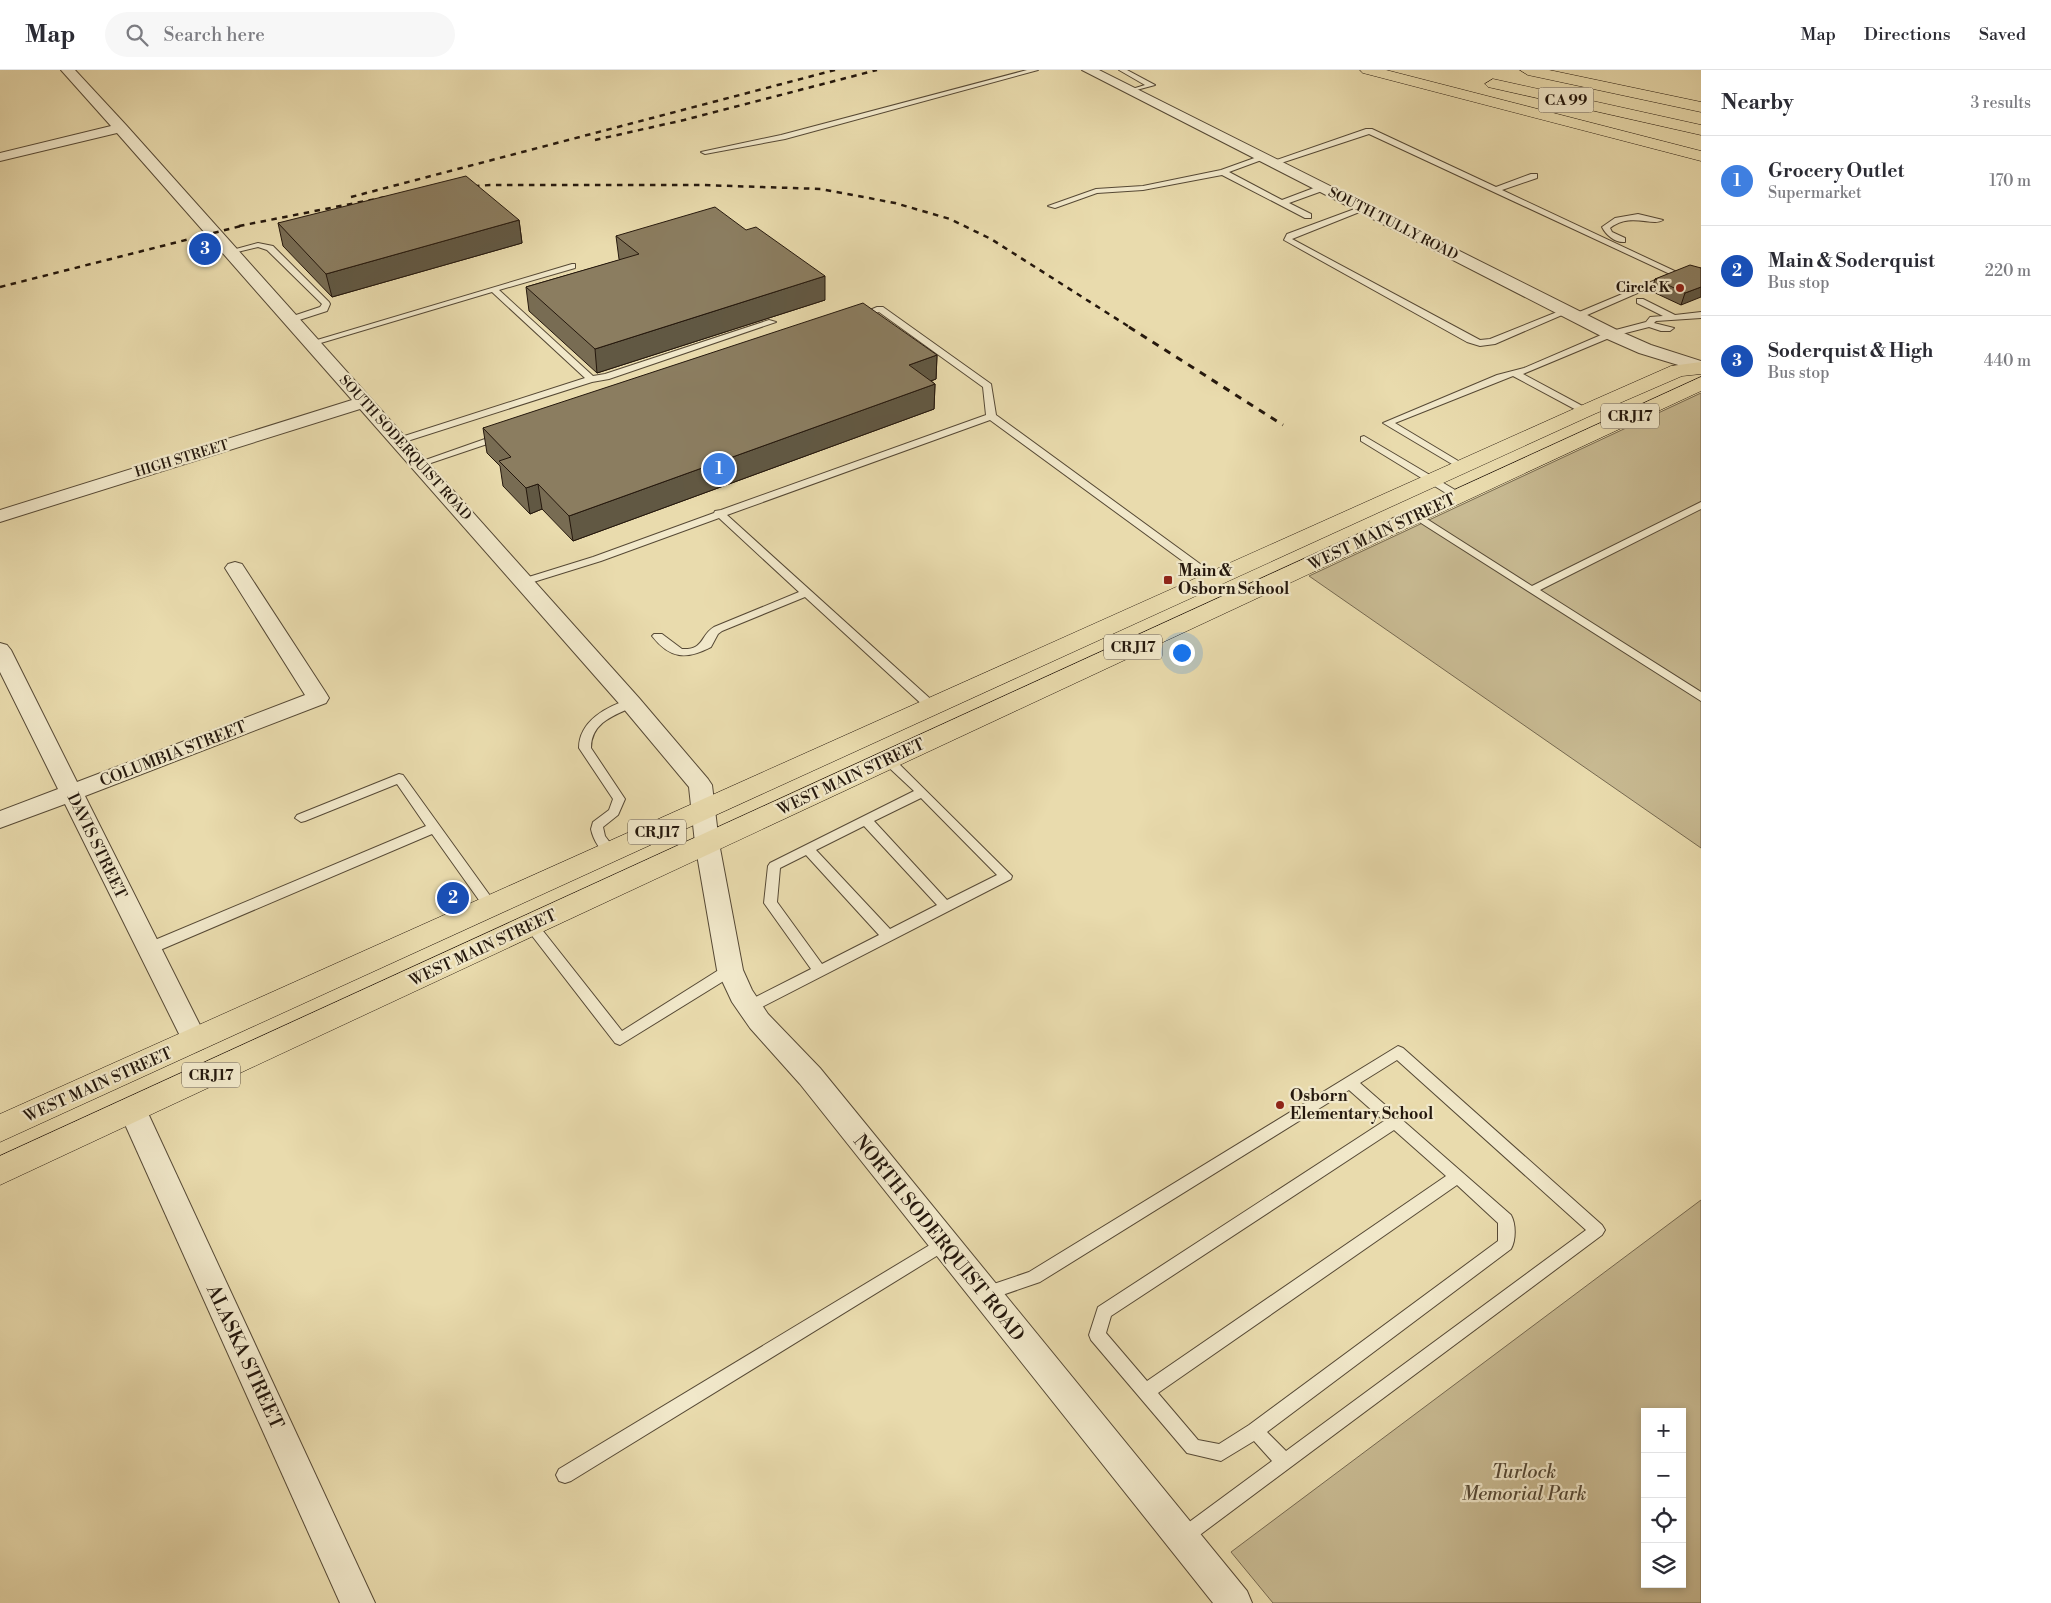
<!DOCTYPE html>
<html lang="en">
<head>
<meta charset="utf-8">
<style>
	body { margin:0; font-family:"Libre Bodoni",serif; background:#f7f7f7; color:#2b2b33 }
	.controls { position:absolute; right:15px; bottom:15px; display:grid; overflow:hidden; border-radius:0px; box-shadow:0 2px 8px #0003 }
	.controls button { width:45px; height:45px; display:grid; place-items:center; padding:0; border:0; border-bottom:1px solid #e1e1e2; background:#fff; color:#2b2b33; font:25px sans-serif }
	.you { position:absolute; left:1181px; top:582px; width:18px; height:18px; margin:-12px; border:4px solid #fff; border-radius:50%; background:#1a73e8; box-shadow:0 0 0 8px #1a73e833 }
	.badge { display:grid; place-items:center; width:32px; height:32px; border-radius:50%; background:#8f2418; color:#fff; font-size:16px; font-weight:700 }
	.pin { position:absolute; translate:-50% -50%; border:2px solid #fff; box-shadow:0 1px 5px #0006 }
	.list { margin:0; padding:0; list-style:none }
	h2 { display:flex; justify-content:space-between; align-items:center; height:65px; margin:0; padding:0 20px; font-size:21px }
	h2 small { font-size:16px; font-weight:400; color:#7c7c81 }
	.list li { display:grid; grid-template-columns:32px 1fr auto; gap:15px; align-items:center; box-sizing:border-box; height:90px; padding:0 20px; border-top:1px solid #e1e1e2 }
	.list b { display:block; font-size:19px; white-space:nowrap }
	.list p { margin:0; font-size:16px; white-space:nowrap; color:#7c7c81 }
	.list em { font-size:16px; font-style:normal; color:#7c7c81 }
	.icon { flex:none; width:28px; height:28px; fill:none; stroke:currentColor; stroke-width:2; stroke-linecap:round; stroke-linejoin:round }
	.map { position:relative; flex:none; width:1701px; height:1533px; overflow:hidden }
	header { display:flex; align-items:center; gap:30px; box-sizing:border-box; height:70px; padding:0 25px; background:#fff; border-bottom:1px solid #e1e1e2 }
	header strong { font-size:24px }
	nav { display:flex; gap:28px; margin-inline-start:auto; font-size:18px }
	.search { width:350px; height:45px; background:#f7f7f7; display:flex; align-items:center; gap:12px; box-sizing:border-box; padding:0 18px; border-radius:28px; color:#7c7c81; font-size:19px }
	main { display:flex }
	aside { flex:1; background:#fff }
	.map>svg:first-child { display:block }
</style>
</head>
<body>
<header>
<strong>Map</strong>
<div class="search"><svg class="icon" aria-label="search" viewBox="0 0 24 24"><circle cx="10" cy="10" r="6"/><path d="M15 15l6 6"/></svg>Search here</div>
<nav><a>Map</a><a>Directions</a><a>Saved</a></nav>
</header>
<main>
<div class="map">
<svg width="1701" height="1533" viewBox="0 0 1701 1533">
	<rect width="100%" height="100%" fill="#e9dbad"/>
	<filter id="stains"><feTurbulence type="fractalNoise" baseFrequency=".004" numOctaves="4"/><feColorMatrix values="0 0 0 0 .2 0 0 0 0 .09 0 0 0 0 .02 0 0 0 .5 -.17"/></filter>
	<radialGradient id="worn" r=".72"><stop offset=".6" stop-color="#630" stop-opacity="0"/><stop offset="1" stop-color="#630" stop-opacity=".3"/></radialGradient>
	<g fill="#c8ba92" stroke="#766950" fill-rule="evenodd">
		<path d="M1701 323V778L1309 506Z"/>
		<path d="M1701 1130V1533H1273L1231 1482ZM1645 1342H1682V1514H1645Z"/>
	</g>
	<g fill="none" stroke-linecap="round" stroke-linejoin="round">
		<g stroke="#564935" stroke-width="2">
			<g id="lane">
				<path d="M1027 0H1038L785 69 705 84 701 82 781 65Z"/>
				<path d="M1119 0H1127L1155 15 1129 22V20L1145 15Z"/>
				<path d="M1366 59H1372L1496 117 1531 104H1537V108L1502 120 1681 204 1578 249H1572V245L1670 204 1369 64 1275 95 1268 93Z"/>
				<path d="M1260 86 1267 88 1229 102 1282 130 1319 116H1325V120L1289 133 1311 144V148H1305L1222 105 1143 120 1097 123 1055 138 1048 136 1096 119 1143 116 1221 100Z"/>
				<path d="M1360 137 1367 139 1292 169 1480 270 1490 269 1562 240 1569 242 1495 274 1480 276 1467 272 1284 170 1287 164Z"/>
				<path d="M1638 144 1663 150C1652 157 1631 142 1610 158L1612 162 1625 168V172C1615 173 1606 165 1602 157L1615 148Z"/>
				<path d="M258 173 273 176 329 232 330 234 327 241 293 252H287V248L320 237 322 234 267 180 258 177 229 184 225 182Z"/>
				<path d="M572 194H575V198L499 220 593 306 605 304 769 250 776 252 609 309 592 312 398 374 393 371 395 369 585 308 492 222 314 275 307 273Z"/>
				<path d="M1637 229H1643L1675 245 1701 242V248L1656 251 1654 253 1674 258 1670 261H1661L1649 257 1614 266 1523 304 1588 339V343H1582L1513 306 1395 353 1465 395 1467 397 1462 400 1383 353 1497 305 1524 298 1608 262 1646 252 1650 247 1663 246 1637 233Z"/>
				<path d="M877 237H883L991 314 996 345 1218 507V511H1210L990 350 727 445 935 633 937 636 935 639H927L805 527 722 561 718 564 711 577C686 590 670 589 652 566L654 564H662L682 579C705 580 700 565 714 557L799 522 719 448 601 491 527 514H519V510L593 487 714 443 715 441 721 440 986 345 983 317 879 242 860 249 856 246Z"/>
				<path d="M502 363 505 364V368L422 396H416L414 394Z"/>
				<path d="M1364 366 1462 424 1463 426 1458 429 1454 428 1361 371V367Z"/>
				<path d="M1701 432V439L1540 520 1701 622V631L1410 446 1411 444H1419L1532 516Z"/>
				<path d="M631 629 637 633 635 636C615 645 591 652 591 678L625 729 618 745 603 757 605 766 617 782 611 786C601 784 593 769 591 759L593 752 609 740 613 729 579 678C579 651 607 636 631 629Z"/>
				<path d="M888 686 892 687 1012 806 1011 809 754 941 749 942 744 941 742 937 744 933 811 899 764 833 768 796 770 793 914 721 884 693 882 690 884 687ZM921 728 997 805 947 830 874 751ZM864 756 937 835 890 859 816 780ZM806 785 879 865 822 894 777 832 780 798Z"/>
				<path d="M399 704 403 705 496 834 498 837 496 840H486L432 764 153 883H143L141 879 143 875 426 756 397 714 305 751 301 752 295 748 297 745Z"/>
				<path d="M531 850 536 852 622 961 725 896H735L737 900 735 904 620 975 615 973 526 858 524 855 526 852Z"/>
				<path d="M1398 976 1403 978 1602 1155 1605 1160 1602 1165 1189 1473 1183 1476 1177 1473 1174 1467 1177 1461 1272 1391 1254 1371 1221 1391 1187 1383 1091 1270 1089 1265 1098 1237 1384 1051 1349 1020 1040 1212 985 1231 979 1229 977 1224 979 1219 1029 1202ZM1397 990 1586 1160 1286 1381 1267 1362 1511 1179C1516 1170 1516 1154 1511 1145L1360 1013ZM1394 1060 1446 1106 1147 1311 1106 1263 1111 1246ZM1457 1115 1498 1153V1171L1249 1355 1219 1374 1198 1370 1158 1323Z"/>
				<path d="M943 1167 948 1169 951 1174 948 1179 571 1411 565 1413 559 1411 556 1405 559 1399Z"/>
			</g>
		</g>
		<g stroke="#564935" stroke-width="2">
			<g id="street">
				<path d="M61 0H75L126 55 639 628 708 709 712 715 719 773 743 900 752 920 768 944 820 998 1247 1521 1252 1533H1213L800 1014 750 958 732 932 717 900 695 773 689 717 623 638 360 339 0 452V440L352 330 117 63 0 91V83L111 56Z"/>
				<path d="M1082 0H1099L1617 260 1651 275 1701 291V302L1639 283 1605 268Z"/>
				<path d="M235 492 242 494 326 623 329 628 326 633 85 726 208 971 204 978 195 982 186 978 65 734 0 758V741L58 719 0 602V573L7 575 11 580 77 712 305 625 225 498 228 494Z"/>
				<path d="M133 1030 143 1033 147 1041 375 1533H340L119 1041 123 1033Z"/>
			</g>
		</g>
		<g stroke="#25180d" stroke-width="1">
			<g id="primary">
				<path d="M1701 292V304L1682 306 1592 345 0 1072V1044L1578 337 1671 296Z"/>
				<path d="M1701 307V321L0 1115V1086Z"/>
			</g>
		</g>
		<g stroke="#25180d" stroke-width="1">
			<g id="highway">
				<path d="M1360 0H1386L1701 81V91L1363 3Z"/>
				<path d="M1520 0H1549L1701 32V42L1528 5Z"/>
				<path d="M1493 9 1701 55V65L1488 17 1485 14Z"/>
			</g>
		</g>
		<use href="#lane" fill="#f1e8ca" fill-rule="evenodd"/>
		<use href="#street" fill="#f1e8ca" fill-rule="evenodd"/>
		<use href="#primary" fill="#e9dbad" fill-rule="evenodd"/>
		<use href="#highway" fill="#e9dbad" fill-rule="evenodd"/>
		<g stroke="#25180d" stroke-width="2.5" stroke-dasharray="5.5 5.5" stroke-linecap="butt">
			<path d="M595 70 684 50 877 0"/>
			<path d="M463 117 490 115H702L821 119 895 133 950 149 991 169 1131 258"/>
			<path d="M351 127 835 0"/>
			<path d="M239 156 386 127"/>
			<path d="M0 217 245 155"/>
		</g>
		<path stroke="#25180d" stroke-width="3" stroke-dasharray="7 7" stroke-linecap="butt" d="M1129 257 1283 355"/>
	</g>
	<g fill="#786c53" stroke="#25180d">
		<path d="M519 150 522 173 332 227 283 176 278 153Z"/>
		<path d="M616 166 825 230 597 303 529 241 526 217 620 190 619 189Z"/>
		<path d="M1701 198 1681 235 1651 221 1655 209Z"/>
		<path d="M937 285 936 309 931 311 935 314 934 339 573 471 542 439 530 444 503 416 500 396 487 383 483 358Z"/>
	</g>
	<g fill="#615843" stroke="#25180d">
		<path d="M519 150 522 173 332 227 326 204Z"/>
		<path d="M825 206V230L597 303 595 279Z"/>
		<path d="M1701 217V227L1681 235 1685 223Z"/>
		<path d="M937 285 936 309 908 319 909 295Z"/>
		<path d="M935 314 934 339 573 471 569 446Z"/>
		<path d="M538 414 542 439 530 444 526 418Z"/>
	</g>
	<g fill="#8b7d60" stroke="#25180d">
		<path d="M466 106 519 150 326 204 278 153Z"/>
		<path d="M715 137 746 160 756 157 825 206 595 279 526 217 639 184 616 166Z"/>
		<path d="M1690 195 1701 198V217L1685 223 1655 209Z"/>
		<path d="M863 233 937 285 909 295 935 314 569 446 538 414 526 418 499 391 511 387 483 358Z"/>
	</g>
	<g fill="#8f2418" stroke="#f1e8ca" stroke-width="2">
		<circle cx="1680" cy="218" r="5"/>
		<rect x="1163" y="505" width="10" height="10" rx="2.5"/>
		<circle cx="1280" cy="1035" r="5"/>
	</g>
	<g text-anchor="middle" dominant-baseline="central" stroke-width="4.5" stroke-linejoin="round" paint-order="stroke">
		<g font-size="14" fill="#25180d" stroke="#f1e8ca">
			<text transform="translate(1393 154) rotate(27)">SOUTH TULLY ROAD</text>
			<text transform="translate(405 378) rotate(48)">SOUTH SODERQUIST ROAD</text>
			<text transform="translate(182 389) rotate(-17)">HIGH STREET</text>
		</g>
		<g font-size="14" font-weight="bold" fill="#25180d" stroke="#f1e8ca" text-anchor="end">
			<text x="1670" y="218">Circle K</text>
		</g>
		<g fill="#f1e8ca" stroke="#625646" stroke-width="1">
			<rect x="1538.5" y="17.5" width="55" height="25" rx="4"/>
			<rect x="1601" y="333.5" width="58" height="25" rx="4"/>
			<rect x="1104" y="564.5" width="58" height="25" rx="4"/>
			<rect x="628" y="749.5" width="58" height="25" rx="4"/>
			<rect x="182" y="992.5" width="58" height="25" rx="4"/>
		</g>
		<g font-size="15" font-weight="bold" fill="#25180d">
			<text x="1566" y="30">CA 99</text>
			<text x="1630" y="346">CR J17</text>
			<text x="1133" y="577">CR J17</text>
			<text x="657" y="762">CR J17</text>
			<text x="211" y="1005">CR J17</text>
		</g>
		<g font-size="16" fill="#25180d" stroke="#f1e8ca">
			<text transform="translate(1382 462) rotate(-25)">WEST MAIN STREET</text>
			<text transform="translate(173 684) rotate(-21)">COLUMBIA STREET</text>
			<text transform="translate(851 707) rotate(-25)">WEST MAIN STREET</text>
			<text transform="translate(97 776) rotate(64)">DAVIS STREET</text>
			<text transform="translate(483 878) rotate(-25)">WEST MAIN STREET</text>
			<text transform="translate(98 1015) rotate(-24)">WEST MAIN STREET</text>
		</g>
		<g font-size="16" font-weight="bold" fill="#25180d" stroke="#f1e8ca" text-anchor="start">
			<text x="1178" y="501">Main &amp;<tspan x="1178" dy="18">Osborn School</tspan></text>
			<text x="1290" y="1026">Osborn<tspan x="1290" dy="18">Elementary School</tspan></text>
		</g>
		<g font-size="19" fill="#25180d" stroke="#f1e8ca">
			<text transform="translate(939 1168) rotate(51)">NORTH SODERQUIST ROAD</text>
			<text transform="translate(245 1287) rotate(65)">ALASKA STREET</text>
		</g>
		<g font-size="19" font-style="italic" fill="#564935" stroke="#f1e8ca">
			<text x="1524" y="1402">Turlock<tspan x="1524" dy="22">Memorial Park</tspan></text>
		</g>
	</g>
	<rect width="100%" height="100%" filter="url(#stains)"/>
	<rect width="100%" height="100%" fill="url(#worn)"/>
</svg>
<div class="controls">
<button>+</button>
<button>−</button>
<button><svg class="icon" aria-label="locate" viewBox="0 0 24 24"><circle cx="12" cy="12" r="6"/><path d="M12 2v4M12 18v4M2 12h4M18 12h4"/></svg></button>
<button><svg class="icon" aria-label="layers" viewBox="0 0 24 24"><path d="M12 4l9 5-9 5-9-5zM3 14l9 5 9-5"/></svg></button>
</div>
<div class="you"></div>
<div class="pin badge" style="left:719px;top:399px;background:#3f7fe0">1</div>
<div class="pin badge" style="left:453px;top:828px;background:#1a4fb4">2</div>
<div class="pin badge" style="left:205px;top:179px;background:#1a4fb4">3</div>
</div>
<aside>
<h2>Nearby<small>3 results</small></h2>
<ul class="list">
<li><span class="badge" style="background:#3f7fe0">1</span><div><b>Grocery Outlet</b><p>Supermarket</p></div><em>170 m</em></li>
<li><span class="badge" style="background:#1a4fb4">2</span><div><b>Main &amp; Soderquist</b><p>Bus stop</p></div><em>220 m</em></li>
<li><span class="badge" style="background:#1a4fb4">3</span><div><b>Soderquist &amp; High</b><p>Bus stop</p></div><em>440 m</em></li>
</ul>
</aside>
</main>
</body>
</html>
